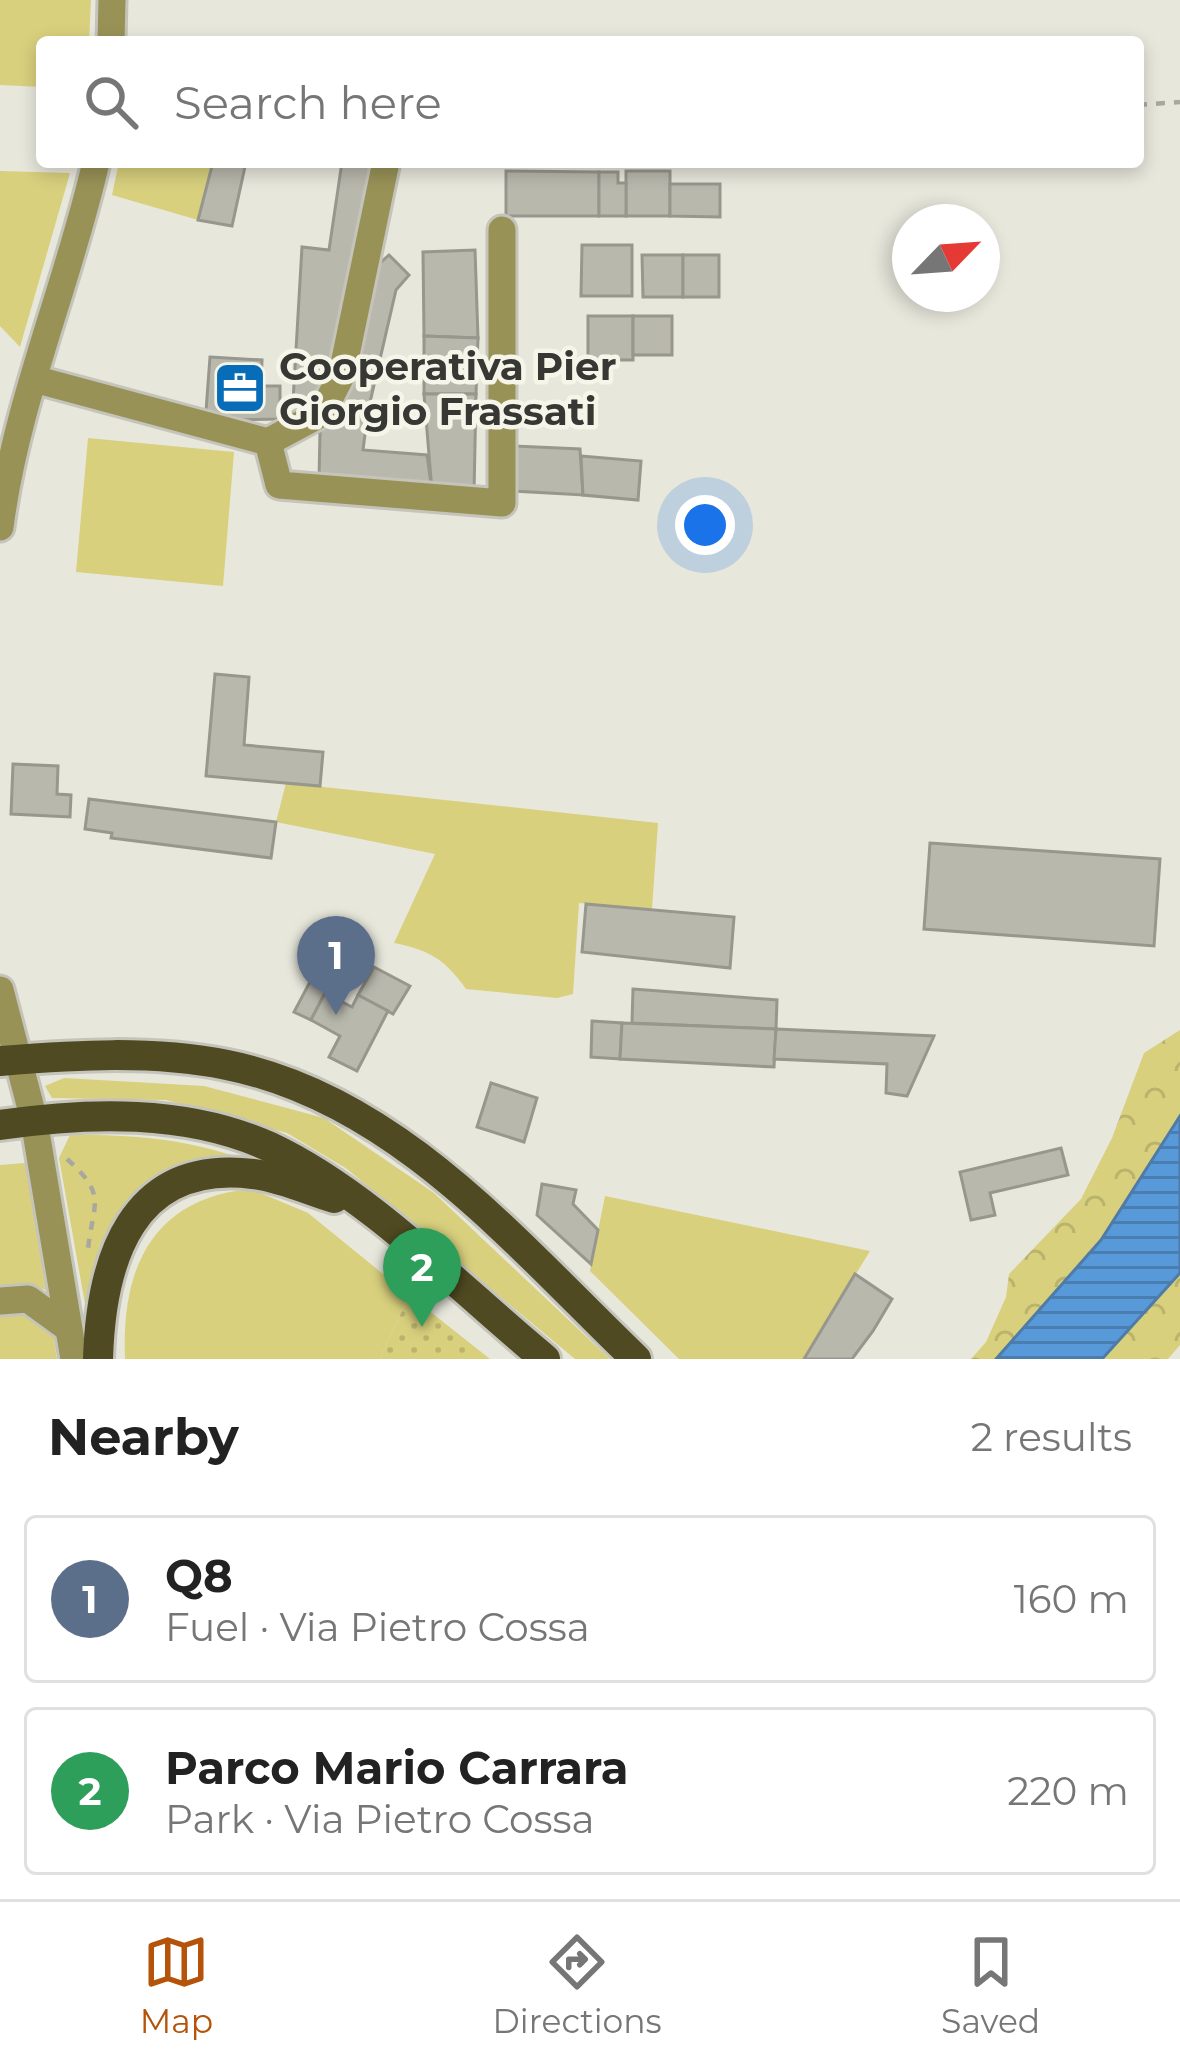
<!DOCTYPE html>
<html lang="en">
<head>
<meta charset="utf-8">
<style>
	body { margin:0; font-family:Montserrat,sans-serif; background:#f6f6f6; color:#222 }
	.compass { position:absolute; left:892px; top:204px; width:108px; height:108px; border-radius:50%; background:#fff; box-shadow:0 6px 18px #0003; rotate:65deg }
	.you { position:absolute; left:705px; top:525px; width:42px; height:42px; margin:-30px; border:9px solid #fff; border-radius:50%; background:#1a73e8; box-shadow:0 0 0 18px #1a73e833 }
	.badge { display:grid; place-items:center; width:78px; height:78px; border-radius:50%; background:#b45309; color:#fff; font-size:39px; font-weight:700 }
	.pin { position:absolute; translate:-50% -99px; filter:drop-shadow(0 3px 6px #0008) }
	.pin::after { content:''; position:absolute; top:63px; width:42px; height:36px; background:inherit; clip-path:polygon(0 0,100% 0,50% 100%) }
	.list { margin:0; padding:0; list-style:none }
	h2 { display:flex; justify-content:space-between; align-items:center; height:156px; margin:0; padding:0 48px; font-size:51px }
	h2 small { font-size:39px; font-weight:400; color:#767676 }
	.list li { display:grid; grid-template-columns:78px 1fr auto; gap:36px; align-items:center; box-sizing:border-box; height:168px; margin:0 24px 24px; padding:0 24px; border:3px solid #e0e0e0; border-radius:12px }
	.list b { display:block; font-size:45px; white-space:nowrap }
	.list p { margin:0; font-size:39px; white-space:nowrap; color:#767676 }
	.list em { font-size:39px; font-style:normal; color:#767676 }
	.icon { flex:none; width:66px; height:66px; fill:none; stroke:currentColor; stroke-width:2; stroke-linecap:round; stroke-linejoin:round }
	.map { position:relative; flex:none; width:1180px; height:1359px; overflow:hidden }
	.search { position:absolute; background:#fff; box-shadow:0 6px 18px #0003; left:36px; right:36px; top:36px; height:132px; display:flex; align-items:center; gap:30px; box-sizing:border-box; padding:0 42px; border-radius:12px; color:#767676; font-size:45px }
	.sheet { height:540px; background:#fff }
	nav { display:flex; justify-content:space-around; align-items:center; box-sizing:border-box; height:168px; border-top:3px solid #e0e0e0; background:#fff; font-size:33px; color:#767676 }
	nav a { display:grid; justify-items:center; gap:6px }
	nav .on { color:#b45309 }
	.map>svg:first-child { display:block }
</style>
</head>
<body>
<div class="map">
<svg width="1180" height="1359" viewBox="0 0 1180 1359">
	<defs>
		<pattern id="forest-crowns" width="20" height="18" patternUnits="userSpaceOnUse" patternTransform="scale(3)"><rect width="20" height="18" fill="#d8d07d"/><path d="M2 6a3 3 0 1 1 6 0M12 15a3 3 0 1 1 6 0" fill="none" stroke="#bab36c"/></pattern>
		<pattern id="park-dots" width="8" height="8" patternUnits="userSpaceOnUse" patternTransform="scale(3)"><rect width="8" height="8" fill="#d8d07d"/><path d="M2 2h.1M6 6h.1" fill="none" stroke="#bab36c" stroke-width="1.8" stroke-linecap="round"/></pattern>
		<pattern id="water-rules" width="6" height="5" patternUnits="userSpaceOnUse" patternTransform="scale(3)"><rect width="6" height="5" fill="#5899d9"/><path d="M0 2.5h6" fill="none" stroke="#4a7eb1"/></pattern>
	</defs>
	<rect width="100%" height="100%" fill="#e8e7dc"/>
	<g fill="#d8d07d">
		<path d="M0 0H91L89 42H42V87L0 85Z"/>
		<path d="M119 162H213L198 220 112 195Z"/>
		<path d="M0 171 70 173 20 347 0 326Z"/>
		<path d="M88 438 234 452 223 586 76 572Z"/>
		<path d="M286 783 658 823 652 909 579 903 573 994 557 998 466 989C445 959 429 950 394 943L435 854 276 822Z"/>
		<path d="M64 1078 204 1086 324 1118 434 1193 610 1359H575L347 1169 287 1133 166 1100 52 1098 45 1086Z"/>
		<path d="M70 1135C132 1134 192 1139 251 1162 153 1196 95 1194 87 1315L59 1158Z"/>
		<path d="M25 1163 46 1290 29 1284 0 1286V1165Z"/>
		<path d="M251 1189 308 1213 409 1295 380 1359H125C121 1267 153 1198 251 1189Z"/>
		<path d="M605 1196 870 1251 804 1359H679L590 1271Z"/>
		<path d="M22 1311 53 1333 57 1359H0V1314Z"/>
	</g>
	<g fill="url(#forest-crowns)">
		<path d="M1180 1030V1116L1101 1240 996 1359H971L986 1342 1006 1297 1009 1274 1081 1199 1112 1138 1144 1053Z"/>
		<path d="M1180 1273V1345L1168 1359H1102Z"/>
	</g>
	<path fill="url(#park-dots)" d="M409 1295 490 1359H380Z"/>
	<path fill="url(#water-rules)" stroke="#4e7ca7" stroke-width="3" d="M1180 1116V1273L1102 1359H996L1101 1240Z"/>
	<g fill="#b9b8ad" stroke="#98978d" stroke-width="3">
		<path d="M213 162H246L232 226 198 220Z"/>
		<path d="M342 162H379L338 364 326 363 319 403 293 401 302 247 329 250Z"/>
		<path d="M506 171 599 172V216H506Z"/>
		<rect x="626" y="171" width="44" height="45"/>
		<path d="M599 172H618V183H626V216H599Z"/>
		<path d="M670 184H720V217L670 216Z"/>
		<path d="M582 245H632V296H581Z"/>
		<path d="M475 250 478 338 424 336 423 252Z"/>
		<path d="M389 255 409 275 396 290 368 411 339 401 371 271Z"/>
		<path d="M642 255H683V297H643Z"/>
		<rect x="683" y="255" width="36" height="42"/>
		<rect x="588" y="316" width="45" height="44"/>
		<rect x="633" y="316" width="39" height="39"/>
		<path d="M424 336 478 338 476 394H424Z"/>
		<path d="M210 357 262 360 261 386H280V419L236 420 206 411Z"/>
		<path d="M424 394H476L474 494 432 491Z"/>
		<path d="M339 401 368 411 363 450 427 455 432 491 319 479 320 432Z"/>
		<path d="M514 446 580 449 583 495 513 491Z"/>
		<path d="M581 456 641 461 638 500 583 495Z"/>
		<path d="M215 674 249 677 244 745 323 752 320 786 206 776Z"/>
		<path d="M13 764 58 766 57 794 71 795 70 817 11 814Z"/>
		<path d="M89 799 276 822 271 858 111 838 112 833 85 829Z"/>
		<path d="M930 843 1160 859 1154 946 924 929Z"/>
		<path d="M586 904 734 917 730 968 582 952Z"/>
		<path d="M374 967 410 986 393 1014 358 995Z"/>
		<path d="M312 978 328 987 311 1020 294 1012Z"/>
		<path d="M633 989 777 1000 776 1029 632 1023Z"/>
		<path d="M325 993 352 1007 358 995 388 1011 357 1071 329 1057 340 1036 311 1020Z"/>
		<path d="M592 1021 622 1023 620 1059 591 1057Z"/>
		<path d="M622 1023 776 1029 774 1067 620 1059Z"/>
		<path d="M776 1029 934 1036 907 1096 886 1093 887 1064 774 1059Z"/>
		<path d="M491 1083 537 1098 524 1142 477 1127Z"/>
		<path d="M1061 1148 1068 1175 990 1193 995 1215 971 1220 960 1172Z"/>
		<path d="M542 1184 576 1190 573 1204 598 1230 591 1264 537 1215Z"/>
		<path d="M855 1274 892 1299 873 1331 852 1359H804Z"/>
	</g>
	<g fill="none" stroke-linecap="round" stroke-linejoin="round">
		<g stroke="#c5c4ba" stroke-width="33">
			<g id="minor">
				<path d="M111 42 112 0"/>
				<path d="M34 379 268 442 279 485 502 503V230"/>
				<path d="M268 442 322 413 342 374 386 162"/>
				<path d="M0 527C16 402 68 285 96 162"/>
				<path d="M0 990 34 1120 74 1359"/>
				<path d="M0 1301 28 1299 68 1328"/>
			</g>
		</g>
		<g stroke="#c5c4ba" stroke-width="36">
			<g id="major">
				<path d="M0 1061C76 1055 152 1050 227 1065 397 1099 517 1245 636 1359"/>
				<path d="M0 1125C88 1112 187 1109 270 1147 368 1193 461 1290 545 1359"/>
				<path d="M98 1359C101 1261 131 1159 253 1174 280 1177 308 1190 334 1198"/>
			</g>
		</g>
		<g stroke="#a9a8a0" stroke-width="4.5" stroke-dasharray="9 9" stroke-linecap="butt">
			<path d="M1138 105 1180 102"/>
			<path d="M67 1159C108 1196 93 1202 88 1249"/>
		</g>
		<use href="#minor" stroke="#989257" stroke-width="27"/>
		<use href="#major" stroke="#4f4a21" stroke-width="30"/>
	</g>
	<defs>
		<g id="office-square" transform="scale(2.7)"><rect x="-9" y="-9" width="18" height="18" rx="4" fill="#086db9" stroke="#f5f5e9"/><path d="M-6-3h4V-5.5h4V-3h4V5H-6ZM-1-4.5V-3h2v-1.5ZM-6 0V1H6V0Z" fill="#fff"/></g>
	</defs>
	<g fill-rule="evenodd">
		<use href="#office-square" x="240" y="388"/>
	</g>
	<g text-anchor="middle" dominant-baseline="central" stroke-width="9" stroke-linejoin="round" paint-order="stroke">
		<g font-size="39" font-weight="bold" fill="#373733" stroke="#f5f5e9" text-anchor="start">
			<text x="279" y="366">Cooperativa Pier<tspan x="279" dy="45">Giorgio Frassati</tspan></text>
		</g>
	</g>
</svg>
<svg class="compass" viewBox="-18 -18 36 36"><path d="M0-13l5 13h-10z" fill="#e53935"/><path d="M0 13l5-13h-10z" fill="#767676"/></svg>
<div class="you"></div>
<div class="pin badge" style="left:336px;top:1015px;background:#5c6f8a">1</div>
<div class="pin badge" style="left:422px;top:1327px;background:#2e9e5b">2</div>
<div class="search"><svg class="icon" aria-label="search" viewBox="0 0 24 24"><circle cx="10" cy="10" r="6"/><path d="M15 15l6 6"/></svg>Search here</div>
</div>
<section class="sheet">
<h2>Nearby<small>2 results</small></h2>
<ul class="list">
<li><span class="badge" style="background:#5c6f8a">1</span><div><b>Q8</b><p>Fuel · Via Pietro Cossa</p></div><em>160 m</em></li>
<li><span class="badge" style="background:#2e9e5b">2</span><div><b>Parco Mario Carrara</b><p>Park · Via Pietro Cossa</p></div><em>220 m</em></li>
</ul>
</section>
<nav>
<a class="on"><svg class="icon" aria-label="map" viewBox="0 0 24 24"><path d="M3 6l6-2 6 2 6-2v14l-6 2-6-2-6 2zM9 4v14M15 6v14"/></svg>Map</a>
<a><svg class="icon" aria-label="directions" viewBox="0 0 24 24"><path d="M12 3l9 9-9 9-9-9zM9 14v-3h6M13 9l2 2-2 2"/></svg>Directions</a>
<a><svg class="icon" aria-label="saved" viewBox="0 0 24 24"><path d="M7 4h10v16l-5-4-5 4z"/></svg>Saved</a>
</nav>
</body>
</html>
